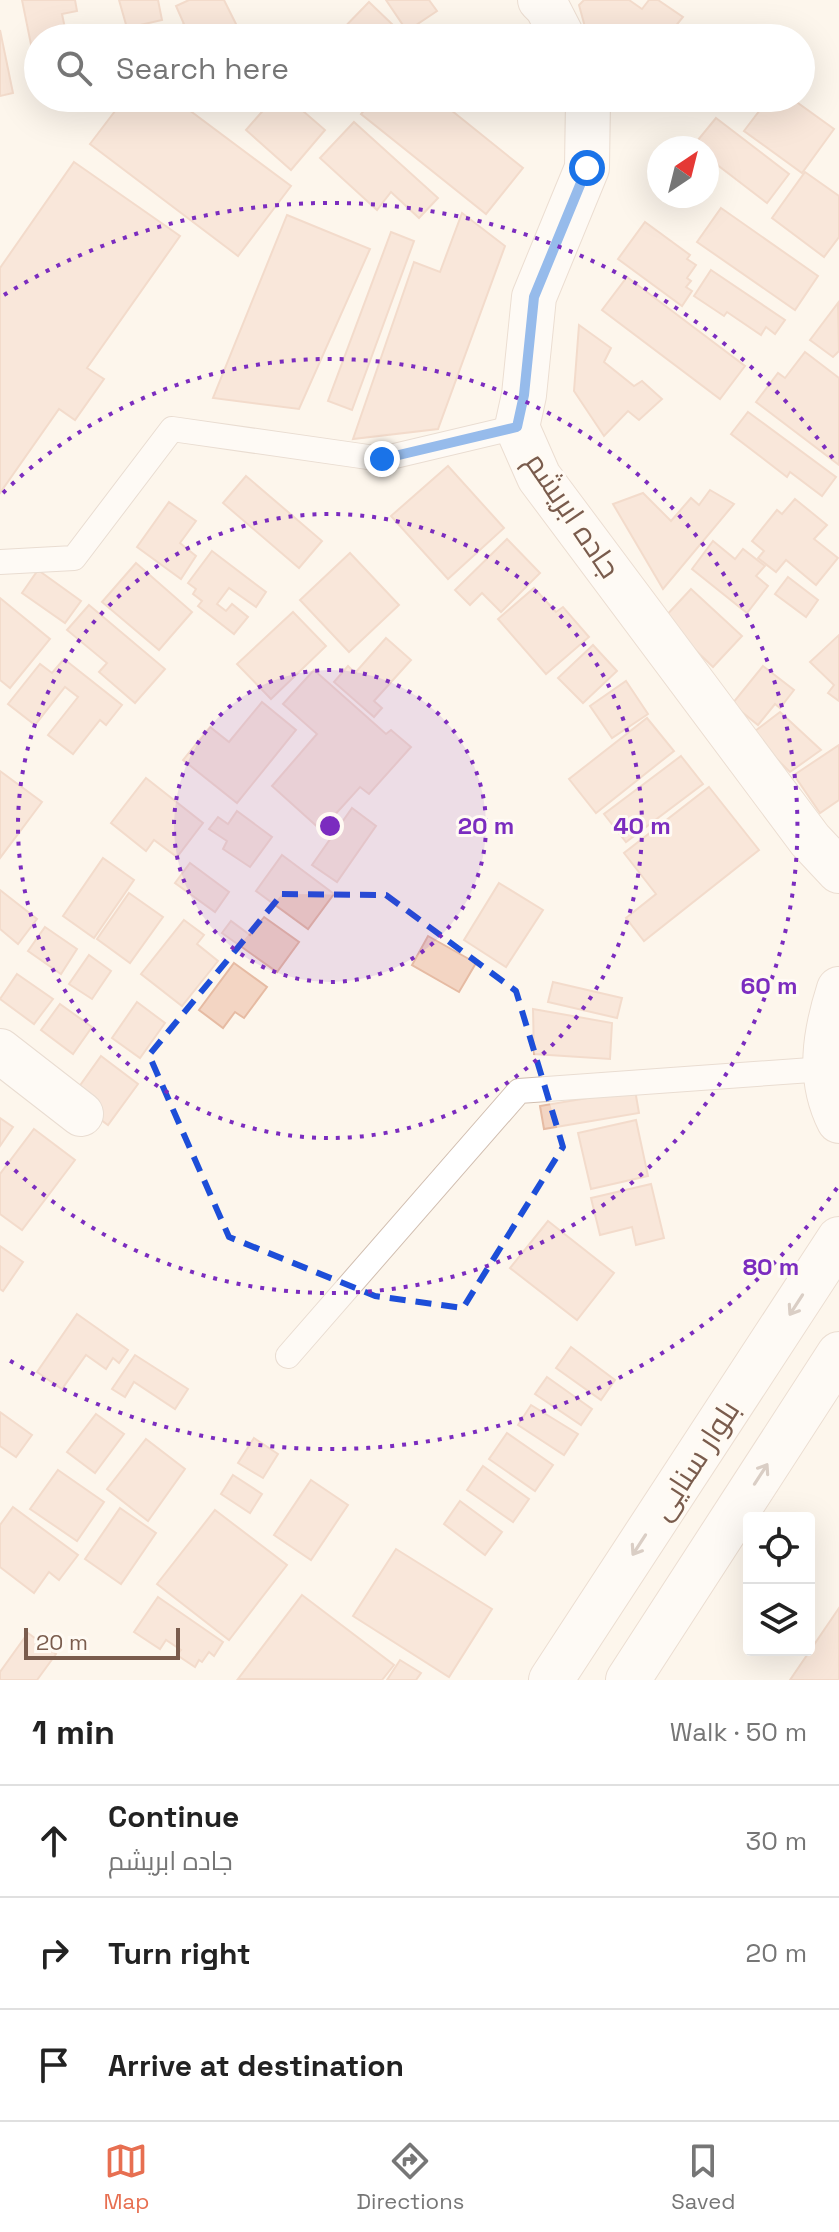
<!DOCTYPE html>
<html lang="en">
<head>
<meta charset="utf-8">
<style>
	body { margin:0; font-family:"Space Grotesk",Cairo,sans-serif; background:#f2f2f2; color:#222 }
	.controls { position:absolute; right:24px; bottom:24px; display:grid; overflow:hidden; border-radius:8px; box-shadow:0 8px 32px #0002 }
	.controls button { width:72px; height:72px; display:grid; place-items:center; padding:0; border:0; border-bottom:2px solid #e0e0e0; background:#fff; color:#222; font:40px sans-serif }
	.compass { position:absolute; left:647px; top:136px; width:72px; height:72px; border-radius:50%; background:#fff; box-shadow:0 8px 32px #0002; rotate:35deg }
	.scale { position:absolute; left:24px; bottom:20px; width:156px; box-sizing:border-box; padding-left:8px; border:4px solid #7a5c4d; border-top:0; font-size:22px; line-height:28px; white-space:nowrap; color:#7a5c4d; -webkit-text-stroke:6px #fffaf3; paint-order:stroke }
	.stop { position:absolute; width:24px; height:24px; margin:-18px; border:6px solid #1a73e8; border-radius:50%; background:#fff }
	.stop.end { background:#1a73e8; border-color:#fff; box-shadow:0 2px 8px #0008 }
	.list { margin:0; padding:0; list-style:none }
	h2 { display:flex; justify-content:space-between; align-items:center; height:104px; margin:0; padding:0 32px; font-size:34px }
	h2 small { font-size:26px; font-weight:400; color:#767676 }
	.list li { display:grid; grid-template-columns:52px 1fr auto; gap:24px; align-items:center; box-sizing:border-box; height:112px; padding:0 32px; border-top:2px solid #e0e0e0 }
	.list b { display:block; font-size:30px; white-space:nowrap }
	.list p { margin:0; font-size:26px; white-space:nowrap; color:#767676 }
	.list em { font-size:26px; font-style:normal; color:#767676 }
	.icon { flex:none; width:44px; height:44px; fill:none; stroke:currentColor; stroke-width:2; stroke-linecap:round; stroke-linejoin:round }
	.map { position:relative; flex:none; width:839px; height:1680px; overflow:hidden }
	.search { position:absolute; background:#fff; box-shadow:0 8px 32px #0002; left:24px; right:24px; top:24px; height:88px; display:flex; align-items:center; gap:20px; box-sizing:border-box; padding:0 28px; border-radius:44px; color:#767676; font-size:30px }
	.sheet { height:440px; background:#fff }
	nav { display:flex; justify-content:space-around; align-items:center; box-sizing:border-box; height:112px; border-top:2px solid #e0e0e0; background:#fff; font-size:22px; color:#767676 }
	nav a { display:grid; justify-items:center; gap:4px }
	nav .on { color:#e76f51 }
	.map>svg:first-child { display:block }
</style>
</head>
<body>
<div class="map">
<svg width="839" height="1680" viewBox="0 0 839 1680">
	<rect width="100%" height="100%" fill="#fdf6ec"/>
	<g fill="#f3d5c3" stroke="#e6bba3" stroke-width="2">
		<path d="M22 0H75L77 11 62 14 67 38H38V79Z"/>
		<path d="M119 0H158L162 20 127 28Z"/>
		<path d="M189 0H224L243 38H171L169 32 184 24 176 6Z"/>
		<path d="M386 0H429L437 11 407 31Z"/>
		<path d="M584 0H629L642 9 649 0H658L683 17 666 38H588L579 5Z"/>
		<path d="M369 2 393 25 381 38H334Z"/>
		<path d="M0 30 13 93 0 96Z"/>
		<path d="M125 98H173L291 186 238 256 90 144Z"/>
		<path d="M274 98H288L325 130 291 170 246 130Z"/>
		<path d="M374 98H436L523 168 486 214 361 114Z"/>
		<path d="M769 98H791L834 129 802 173 744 131Z"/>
		<path d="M716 118 789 174 767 203 707 157V148L693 146Z"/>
		<path d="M354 122 438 198 419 218 391 192 377 210 320 158Z"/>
		<path d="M74 162 180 236 87 368 104 379 75 420 59 409 0 493V268Z"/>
		<path d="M805 172 839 196V237L824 257 772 218Z"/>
		<path d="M721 208 818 276 795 310 697 242Z"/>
		<path d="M462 213 505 246 438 429 353 439 414 262 440 272Z"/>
		<path d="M287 215 370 249 299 409 213 398Z"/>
		<path d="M645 222 690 255 687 259 696 265 687 278 691 281 686 287 692 291 682 306 618 259Z"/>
		<path d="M391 232 414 241 352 410 328 401Z"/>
		<path d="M711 270 785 320 775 334 766 327 761 335 727 312 724 316 694 296Z"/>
		<path d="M627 277 745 366 720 399 602 310Z"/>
		<path d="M838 303 839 351 833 357 810 340Z"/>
		<path d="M579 325 611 348 604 362 634 386 642 381 662 399 639 420 628 411 604 436 574 391Z"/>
		<path d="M805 352 839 378V465L756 402 778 373 785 378Z"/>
		<path d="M748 412 836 477 822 496 790 472 787 477 731 434Z"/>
		<path d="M448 466 504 528 448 579 391 516Z"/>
		<path d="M246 476 322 541 299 568 223 503Z"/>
		<path d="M710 490 734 504 663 589 613 504 643 493 671 521 691 498 699 505Z"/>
		<path d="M795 499 827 525 814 539 838 558 816 585 786 560 776 572 758 558 764 551 752 541 777 510 782 514Z"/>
		<path d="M169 502 196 521 180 543 196 556 181 579 137 547Z"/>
		<path d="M507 539 540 573 501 612 482 593 470 605 455 590Z"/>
		<path d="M713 541 735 559 743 549 765 566 756 576 768 586 747 613 692 569Z"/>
		<path d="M212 551 266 592 256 607 229 588 217 604 226 611 232 604 248 617 234 634 198 606 202 601 193 594 196 589 188 583Z"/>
		<path d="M350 553 399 605 349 652 300 600Z"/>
		<path d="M136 563 192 612 159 650 102 602Z"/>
		<path d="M38 570 81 601 65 623 22 593Z"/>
		<path d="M788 577 818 600 806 617 775 594Z"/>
		<path d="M534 588 556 612 563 607 589 637 546 674 498 619Z"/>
		<path d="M691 589 742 636 713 667 663 619Z"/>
		<path d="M0 598 50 639 10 688 0 680Z"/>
		<path d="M89 605 165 669 135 703 99 672 107 663 67 630Z"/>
		<path d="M293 612 326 646 271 699 237 664Z"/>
		<path d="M839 635V701L828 693 834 685 810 662Z"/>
		<path d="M386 638 411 660 374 701 382 708 374 717 334 682 348 666 355 673Z"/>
		<path d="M593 645 617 671 583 703 558 678Z"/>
		<path d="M64 659 122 705 106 725 100 720 73 754 48 735 78 697 65 687 35 725 8 704 40 664 52 673Z"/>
		<path d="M763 666 794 690 780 708 775 704 758 725 732 704Z"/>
		<path d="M314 670 386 734 391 730 411 747 369 794 360 787 321 830 272 786 317 734 283 704Z"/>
		<path d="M626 681 648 714 612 738 590 706Z"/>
		<path d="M262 702 296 730 237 803 183 760 210 727 229 742Z"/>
		<path d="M780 712 821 750 790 772 751 734Z"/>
		<path d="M647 718 674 751 596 813 569 779Z"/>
		<path d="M839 745V800L820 813 794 775Z"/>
		<path d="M681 756 703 784 626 842 604 814Z"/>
		<path d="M0 771 42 802 0 858Z"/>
		<path d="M146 778 203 823 177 857 154 840 146 851 111 823Z"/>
		<path d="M709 787 759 850 644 941 626 918 656 894 624 853Z"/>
		<path d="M352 808 376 826 337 882 312 865Z"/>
		<path d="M237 811 272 837 250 867 223 849 227 841 209 829 218 817 228 824Z"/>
		<path d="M282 855 334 894 308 929 256 891Z"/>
		<path d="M103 858 134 880 94 938 63 916Z"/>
		<path d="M190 863 229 892 215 912 175 883Z"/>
		<path d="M499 883 543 910 506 967 464 940Z"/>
		<path d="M0 890 37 919 18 944 0 929Z"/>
		<path d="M129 893 163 917 130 963 97 939Z"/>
		<path d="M264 917 299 942 277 972 222 933 231 921 250 935Z"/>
		<path d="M184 920 204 935 197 944 218 961 182 1006 141 974Z"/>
		<path d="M45 927 77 949 61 974 28 951Z"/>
		<path d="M428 936 476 963 459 992 412 965Z"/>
		<path d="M89 955 111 971 92 999 69 984Z"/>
		<path d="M234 963 267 987 244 1018 235 1012 223 1028 199 1010Z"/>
		<path d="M17 974 53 999 34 1024 0 999Z"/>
		<path d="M553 982 622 998 617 1018 548 1002Z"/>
		<path d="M137 1002 165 1023 140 1058 112 1038Z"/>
		<path d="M60 1004 92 1027 73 1054 41 1030Z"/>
		<path d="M533 1009 612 1023 610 1059 534 1054Z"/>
		<path d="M101 1056 138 1084 108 1125 71 1098Z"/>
		<path d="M635 1090 639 1113 544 1129 540 1106Z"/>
		<path d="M0 1118 13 1127 0 1146Z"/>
		<path d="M636 1120 648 1176 591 1189 578 1133Z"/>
		<path d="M34 1129 75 1160 22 1230 0 1214V1174Z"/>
		<path d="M651 1184 664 1238 636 1245 632 1227 600 1235 591 1198Z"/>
		<path d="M548 1221 614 1273 577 1320 510 1268Z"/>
		<path d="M0 1246 23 1262 3 1291 0 1289Z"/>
		<path d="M77 1314 128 1350 119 1363 113 1358 106 1369 86 1355 62 1389 37 1372Z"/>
		<path d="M571 1347 615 1380 601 1400 556 1368Z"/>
		<path d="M135 1355 188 1389 175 1409 134 1382 125 1397 112 1389Z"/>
		<path d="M547 1377 592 1409 581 1425 535 1394Z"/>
		<path d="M531 1405 578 1434 564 1455 518 1425Z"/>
		<path d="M0 1412 32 1435 16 1457 0 1446Z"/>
		<path d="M96 1414 124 1434 95 1473 67 1452Z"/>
		<path d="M507 1433 553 1465 535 1491 489 1459Z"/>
		<path d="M254 1438 278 1454 263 1478 238 1463Z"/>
		<path d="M146 1439 185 1469 148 1521 107 1489Z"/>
		<path d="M483 1466 529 1499 513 1522 467 1490Z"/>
		<path d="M58 1470 104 1502 77 1541 30 1509Z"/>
		<path d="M233 1475 262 1494 250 1513 221 1494Z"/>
		<path d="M311 1480 348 1505 311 1560 274 1535Z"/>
		<path d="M460 1501 502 1532 485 1555 444 1524Z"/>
		<path d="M13 1507 78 1555 59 1580 49 1572 34 1593 0 1567V1525Z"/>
		<path d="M120 1508 156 1533 121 1584 85 1559Z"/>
		<path d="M215 1510 287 1565 229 1640 157 1584Z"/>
		<path d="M396 1549 492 1609 449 1677 353 1616Z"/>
		<path d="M302 1595 394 1665 382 1680 238 1679Z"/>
		<path d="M158 1597 223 1642 214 1656 209 1652 202 1662 199 1660 195 1667 177 1655 181 1650 166 1640 160 1649 134 1632Z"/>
		<path d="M839 1608V1680H790Z"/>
		<path d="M28 1633 56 1654 37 1680H0V1672Z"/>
		<path d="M400 1660 421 1673 416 1680H387Z"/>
	</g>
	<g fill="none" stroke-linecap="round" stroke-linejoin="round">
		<g stroke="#d1beb0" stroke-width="26">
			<g id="lane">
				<path d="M0 562 74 558 172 429 382 459 517 427"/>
				<path d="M288 1356 519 1091 825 1069"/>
			</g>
		</g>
		<g stroke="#d1beb0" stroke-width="46">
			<path id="street" d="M0 1051 81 1114"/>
		</g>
		<g stroke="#d6c0b0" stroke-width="46">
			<g id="secondary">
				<path d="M540 0 547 7 563 38"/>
				<path d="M588 98 587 168 534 297 524 395 517 427 539 477 810 840 839 871"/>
				<path d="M839 989C825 1033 817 1077 839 1121"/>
				<path d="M551 1680 839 1239"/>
				<path d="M628 1680 839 1354"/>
			</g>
		</g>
		<use href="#lane" stroke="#fff" stroke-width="24"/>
		<use href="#street" stroke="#fff" stroke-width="44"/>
		<use href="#secondary" stroke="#fff" stroke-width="44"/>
	</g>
	<defs><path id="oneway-shaft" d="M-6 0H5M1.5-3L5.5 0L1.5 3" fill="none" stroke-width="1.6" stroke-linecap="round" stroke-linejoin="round" transform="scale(2)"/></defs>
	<g stroke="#af9d94">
		<use href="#oneway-shaft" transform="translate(796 1305) rotate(123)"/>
		<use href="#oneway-shaft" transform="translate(761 1474) rotate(-57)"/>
		<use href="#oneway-shaft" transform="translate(639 1545) rotate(123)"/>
	</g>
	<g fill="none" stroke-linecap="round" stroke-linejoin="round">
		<path stroke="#1a73e8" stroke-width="10" d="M382 459 517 427 524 395 534 297 587 168"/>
	</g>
	<path d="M0 0H839V1680H0ZM282 894 386 895 516 991 563 1147 463 1308 375 1296 229 1237 149 1055Z" fill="#fdf6ec" fill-opacity=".55" fill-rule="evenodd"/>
	<path fill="none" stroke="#1d4ed8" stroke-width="6" stroke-dasharray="16 10" stroke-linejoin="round" d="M282 894 386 895 516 991 563 1147 463 1308 375 1296 229 1237 149 1055Z"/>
	<circle cx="330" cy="826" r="156" fill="#7b2cbf" fill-opacity=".12"/>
	<g fill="none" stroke="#7b2cbf" stroke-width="4" stroke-dasharray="4 8">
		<circle cx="330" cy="826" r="156"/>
		<circle cx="330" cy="826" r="312"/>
		<path d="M3 493A467 467 0 1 1 3 1159"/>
		<path d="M837 1188A623 623 0 0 1 4 1357M4 295A623 623 0 0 1 837 464"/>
	</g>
	<g text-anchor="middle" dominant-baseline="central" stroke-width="6" stroke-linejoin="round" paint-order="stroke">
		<g font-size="30" fill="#7a5c4d" stroke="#fffaf3">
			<text transform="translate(573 515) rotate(56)">جاده ابریشم</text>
			<text transform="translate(695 1460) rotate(-57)">بلوار سنایی</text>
		</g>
	</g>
	<circle cx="330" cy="826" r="12" fill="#7b2cbf" stroke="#fffaf3" stroke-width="4"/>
	<g font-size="24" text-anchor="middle" font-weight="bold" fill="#7b2cbf" stroke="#fffaf3" stroke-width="6" stroke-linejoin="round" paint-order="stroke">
		<text x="486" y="834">20 m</text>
		<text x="642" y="834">40 m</text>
		<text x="769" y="994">60 m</text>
		<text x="771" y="1275">80 m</text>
	</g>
</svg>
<div class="controls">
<button><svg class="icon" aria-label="locate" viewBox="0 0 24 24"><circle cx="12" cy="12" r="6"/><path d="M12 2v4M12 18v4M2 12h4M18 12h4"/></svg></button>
<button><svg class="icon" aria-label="layers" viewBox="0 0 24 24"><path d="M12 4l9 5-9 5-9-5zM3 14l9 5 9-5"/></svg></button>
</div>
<svg class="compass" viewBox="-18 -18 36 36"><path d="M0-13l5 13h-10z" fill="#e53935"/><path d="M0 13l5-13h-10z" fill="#767676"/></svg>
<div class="scale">20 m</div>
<div class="stop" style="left:587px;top:168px"></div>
<div class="stop end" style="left:382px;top:459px"></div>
<div class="search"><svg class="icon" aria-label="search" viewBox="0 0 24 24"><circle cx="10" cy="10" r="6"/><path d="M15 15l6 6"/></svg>Search here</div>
</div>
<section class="sheet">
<h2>1 min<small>Walk · 50 m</small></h2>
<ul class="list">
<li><svg class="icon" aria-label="ahead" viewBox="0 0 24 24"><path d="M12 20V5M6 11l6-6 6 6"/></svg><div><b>Continue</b><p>جاده ابریشم</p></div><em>30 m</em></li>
<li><svg class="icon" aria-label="right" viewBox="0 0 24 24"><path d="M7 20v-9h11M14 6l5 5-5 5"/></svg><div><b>Turn right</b></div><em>20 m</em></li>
<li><svg class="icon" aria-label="arrive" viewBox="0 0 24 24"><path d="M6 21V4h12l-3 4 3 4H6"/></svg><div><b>Arrive at destination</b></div></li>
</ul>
</section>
<nav>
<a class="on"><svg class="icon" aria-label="map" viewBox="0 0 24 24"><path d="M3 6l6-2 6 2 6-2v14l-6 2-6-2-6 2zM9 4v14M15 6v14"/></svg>Map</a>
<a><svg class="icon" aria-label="directions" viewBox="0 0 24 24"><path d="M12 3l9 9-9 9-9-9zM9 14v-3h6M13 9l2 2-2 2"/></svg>Directions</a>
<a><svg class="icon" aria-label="saved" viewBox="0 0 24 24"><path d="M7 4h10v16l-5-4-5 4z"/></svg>Saved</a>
</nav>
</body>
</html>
